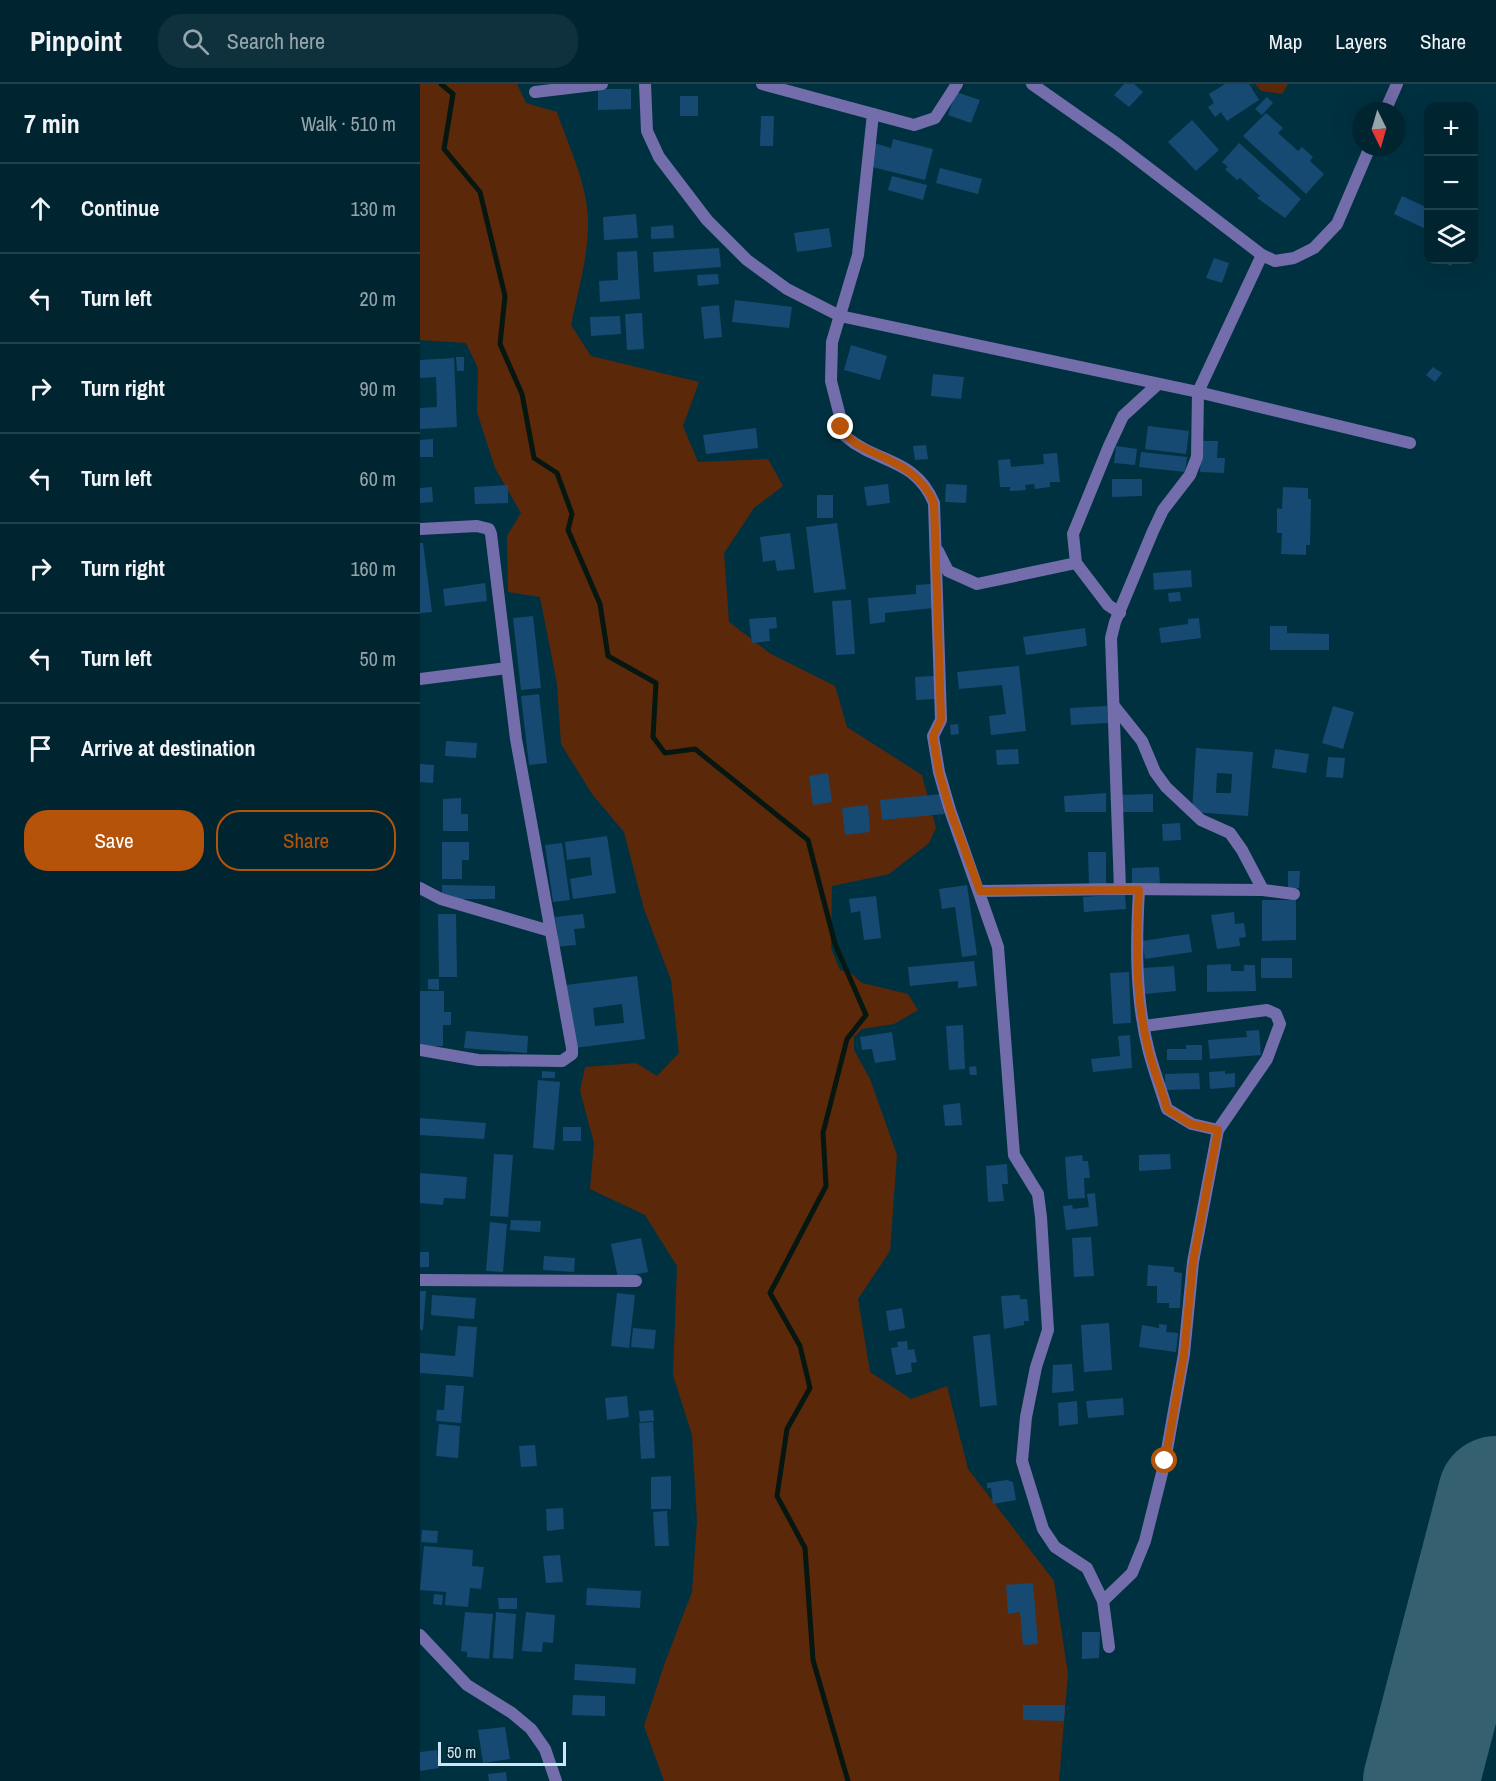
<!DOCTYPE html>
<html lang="en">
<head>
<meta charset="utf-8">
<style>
	body { margin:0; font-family:"Archivo Narrow",sans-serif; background:#0e313d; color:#f1f3f6 }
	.controls { position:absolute; right:18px; top:18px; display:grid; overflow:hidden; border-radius:12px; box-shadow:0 6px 24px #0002 }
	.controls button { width:54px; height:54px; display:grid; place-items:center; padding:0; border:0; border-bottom:2px solid #22424d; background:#002531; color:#f1f3f6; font:30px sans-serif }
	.compass { position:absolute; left:932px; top:18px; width:54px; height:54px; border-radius:50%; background:#002531; box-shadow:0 6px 24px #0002; rotate:175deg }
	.scale { position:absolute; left:18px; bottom:15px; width:128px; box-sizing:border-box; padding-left:6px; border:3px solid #cae7f4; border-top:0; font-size:16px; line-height:21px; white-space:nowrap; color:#cae7f4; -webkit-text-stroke:4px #062631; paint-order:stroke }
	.stop { position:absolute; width:18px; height:18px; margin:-14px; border:4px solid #b45309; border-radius:50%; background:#fff }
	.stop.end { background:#b45309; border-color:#fff; box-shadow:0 2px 6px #0008 }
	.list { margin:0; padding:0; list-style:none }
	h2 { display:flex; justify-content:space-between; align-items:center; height:78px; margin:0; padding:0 24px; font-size:26px }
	h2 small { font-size:20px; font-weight:400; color:#95a5ab }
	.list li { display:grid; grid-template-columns:39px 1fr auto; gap:18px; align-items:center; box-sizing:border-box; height:90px; padding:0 24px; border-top:2px solid #22424d }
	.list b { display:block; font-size:22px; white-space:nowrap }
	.list em { font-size:20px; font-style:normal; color:#95a5ab }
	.actions { display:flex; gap:12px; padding:18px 24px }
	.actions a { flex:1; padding:14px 0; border:2px solid #b45309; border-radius:24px; text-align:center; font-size:21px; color:#b45309 }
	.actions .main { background:#b45309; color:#fff }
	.icon { flex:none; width:33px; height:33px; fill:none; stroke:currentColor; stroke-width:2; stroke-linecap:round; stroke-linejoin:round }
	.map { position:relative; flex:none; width:1076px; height:1697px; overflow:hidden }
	header { display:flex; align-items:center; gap:36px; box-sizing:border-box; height:84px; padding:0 30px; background:#002531; border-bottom:2px solid #22424d }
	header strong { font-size:28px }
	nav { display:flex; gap:33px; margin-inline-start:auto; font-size:21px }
	.search { width:420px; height:54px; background:#0e313d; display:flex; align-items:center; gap:15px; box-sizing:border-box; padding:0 21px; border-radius:24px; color:#95a5ab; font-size:22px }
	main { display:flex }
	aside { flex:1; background:#002531 }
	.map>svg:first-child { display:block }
</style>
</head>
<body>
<header>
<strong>Pinpoint</strong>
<div class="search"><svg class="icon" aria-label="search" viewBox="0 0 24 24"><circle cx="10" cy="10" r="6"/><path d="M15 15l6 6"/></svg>Search here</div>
<nav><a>Map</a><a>Layers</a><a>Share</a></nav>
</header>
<main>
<aside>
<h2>7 min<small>Walk · 510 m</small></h2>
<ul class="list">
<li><svg class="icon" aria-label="ahead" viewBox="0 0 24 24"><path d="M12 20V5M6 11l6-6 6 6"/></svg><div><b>Continue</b></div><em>130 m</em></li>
<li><svg class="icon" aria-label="left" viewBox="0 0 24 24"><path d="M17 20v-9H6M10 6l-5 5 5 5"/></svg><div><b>Turn left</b></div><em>20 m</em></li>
<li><svg class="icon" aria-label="right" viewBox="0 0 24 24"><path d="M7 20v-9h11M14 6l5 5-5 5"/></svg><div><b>Turn right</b></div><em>90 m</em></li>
<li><svg class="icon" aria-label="left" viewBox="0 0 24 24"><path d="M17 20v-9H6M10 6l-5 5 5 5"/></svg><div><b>Turn left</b></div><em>60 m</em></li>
<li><svg class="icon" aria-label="right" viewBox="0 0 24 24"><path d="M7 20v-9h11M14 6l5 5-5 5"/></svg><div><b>Turn right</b></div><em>160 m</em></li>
<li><svg class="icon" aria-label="left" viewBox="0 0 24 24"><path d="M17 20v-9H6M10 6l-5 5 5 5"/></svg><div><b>Turn left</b></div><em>50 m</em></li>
<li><svg class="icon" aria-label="arrive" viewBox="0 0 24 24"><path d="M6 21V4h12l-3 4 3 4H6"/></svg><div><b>Arrive at destination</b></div></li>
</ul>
<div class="actions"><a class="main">Save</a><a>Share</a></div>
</aside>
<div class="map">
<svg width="1076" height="1697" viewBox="0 0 1076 1697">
	<rect width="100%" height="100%" fill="#003141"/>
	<g fill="#5c280a">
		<path d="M0 0H97L106 19 137 28C148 61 167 99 168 135 169 170 158 207 151 241L171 272 279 298 263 342 278 378 348 375 363 402 334 424 304 469 309 538 351 570 415 602 427 643 502 691 516 744 509 759 469 790 412 802 411 864 420 886 432 890 442 899 488 910 498 926 474 940 442 945 434 953V966L450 995 477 1071 470 1167 438 1215 450 1288 491 1315 527 1302 548 1385 634 1497 648 1590 639 1697H244L224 1642 244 1581 272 1508 277 1437 272 1351 253 1291 257 1182 225 1131 170 1105 174 1059 160 1007 165 983 216 979 237 992 259 969 251 896 224 825 204 748 172 710 141 660 137 600 120 513 88 508 87 452 101 429 75 384 57 328 58 284 46 259 0 256Z"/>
		<path d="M835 0H868L862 10 841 7Z"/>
	</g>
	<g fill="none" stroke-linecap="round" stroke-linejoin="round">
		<path stroke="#051710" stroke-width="5" d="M21 0 33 10 24 65 60 108 85 212 80 260 102 310 114 374 137 389 152 430 148 446 180 520 188 572 236 599 233 653 245 669 275 665 388 756 415 860 446 931 427 955 403 1049 406 1102 350 1209 380 1262 390 1304 367 1345 357 1412 385 1464 393 1576 428 1697"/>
		<path stroke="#346070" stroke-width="116" d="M1001 1697 1076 1410"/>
	</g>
	<g fill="#164a73" fill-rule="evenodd">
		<path d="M704 0H714L723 8 709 23 694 11Z"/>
		<path d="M805 0H829L839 16 807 37 801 28 795 33 788 23 794 19 789 10Z"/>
		<path d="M178 5H211V25L178 26Z"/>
		<path d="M536 8 560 16 551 39 528 31Z"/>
		<rect x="260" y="12" width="18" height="20"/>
		<path d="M847 13 853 19 842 31 835 25Z"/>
		<path d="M846 29 863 44 858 49 878 67 882 63 893 73 890 77 904 90 886 110 823 52Z"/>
		<path d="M341 32H354L353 62H340Z"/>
		<path d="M772 36 799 66 776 87 748 58Z"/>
		<path d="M473 55 513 65 505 96 448 82 454 59 471 64Z"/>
		<path d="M819 59 881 115 865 134 837 114 840 112 820 94 817 96 805 85 808 83 802 78Z"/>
		<path d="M520 84 562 95 558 110 516 99Z"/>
		<path d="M472 92 507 101 503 116 468 106Z"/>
		<path d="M982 112 1008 124V146L974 130Z"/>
		<path d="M216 130 218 154 184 156 183 133Z"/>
		<path d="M253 141 254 154 231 155V143Z"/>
		<path d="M409 144 412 163 377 168 374 149Z"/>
		<path d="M299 164 301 183 234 188 233 168Z"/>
		<path d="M217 167 220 215 180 218 179 197 198 196 197 168Z"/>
		<path d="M794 174 809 179 802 199 786 194Z"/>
		<path d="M1027 176H1035L1031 182 1025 179Z"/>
		<path d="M298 190 299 200 278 202 277 191Z"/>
		<path d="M315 216 372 223 369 244 312 238Z"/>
		<path d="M299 221 302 253 284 255 281 223Z"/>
		<path d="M222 229 224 265 207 266 205 230Z"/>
		<path d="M200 232 201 250 171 252 170 233Z"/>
		<path d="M431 261 467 272 460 296 424 286Z"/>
		<path d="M36 273H44V287H37Z"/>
		<path d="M34 274 37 343 0 345V324L17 323 16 293 0 294V276Z"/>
		<path d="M1013 283 1022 289 1015 298 1006 291Z"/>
		<path d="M513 290 544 293 541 315 511 312Z"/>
		<path d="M728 342 769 347 766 370 725 365Z"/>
		<path d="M336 344 338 364 286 370 283 351Z"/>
		<path d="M13 355V373H0V356Z"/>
		<path d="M781 357H798L797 374H805L804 389 780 388Z"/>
		<path d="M506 361 508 375 495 376 493 362Z"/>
		<path d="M696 362 717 365 715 381 694 379Z"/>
		<path d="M721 368 767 373 765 388 719 383Z"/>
		<path d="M637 369 640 398H630V403L615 405 614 400 605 401 606 406 590 407V403H580L578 376 590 375 591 383 624 380 623 370Z"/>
		<path d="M692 395H722V412L692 413Z"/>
		<path d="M468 400 470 419 447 422 444 403Z"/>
		<path d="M526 400 547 401 546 419 525 418Z"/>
		<path d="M88 401V419L55 420 54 403Z"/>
		<path d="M12 403 13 418 0 419V404Z"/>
		<path d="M863 403 888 404V415H891L890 461H886V471L861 470 862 449H857V424L862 425Z"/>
		<rect x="397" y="411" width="16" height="23"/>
		<path d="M417 439 426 505 394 509 386 443Z"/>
		<path d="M370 449 375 485 357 487 355 476 343 478 340 453Z"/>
		<path d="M0 459H3L12 528 0 529Z"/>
		<path d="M771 486 772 503 734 506 733 489Z"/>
		<path d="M65 499 67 517 25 522 23 505Z"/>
		<path d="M511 500 513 524 465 529V538L450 540 448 514 496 510V501Z"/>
		<path d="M760 508 761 517 749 518 748 509Z"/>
		<path d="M431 516 435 570 416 571 412 517Z"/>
		<path d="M113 532 121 604 101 606 93 534Z"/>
		<path d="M356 533 357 544 349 545 350 557 332 559 329 535Z"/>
		<path d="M779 534 781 554 741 559 739 544 768 540V535Z"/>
		<path d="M850 542H867V549L909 550V566H850Z"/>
		<path d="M665 544 667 562 606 571 603 553Z"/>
		<path d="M599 582 606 647 571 651 569 632 586 630 582 601 539 605 537 588Z"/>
		<path d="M514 592 516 615 496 616 495 593Z"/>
		<path d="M119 610 127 679 109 681 101 612Z"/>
		<path d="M687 622 688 639 651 641 650 624Z"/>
		<path d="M913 622 934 628 923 665 902 659Z"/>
		<path d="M538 640 539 650 531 651 530 641Z"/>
		<path d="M26 657 57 659 56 674 25 672Z"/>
		<path d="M776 664 833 668 828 732 772 728ZM797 689 812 690 811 709H796Z"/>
		<path d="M598 665 599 680 577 681 576 666Z"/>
		<path d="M855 665 889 670 886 689 852 684Z"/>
		<path d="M908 673 925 674 923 694 906 693Z"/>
		<path d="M0 680 14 681 13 699 0 698Z"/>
		<path d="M408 689 412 718 393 721 389 692Z"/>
		<path d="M686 709V728H645L644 712Z"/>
		<path d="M522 710 524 730 462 736 460 716Z"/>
		<path d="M733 710V728H698V711Z"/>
		<path d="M41 714V730H48V747H23V715Z"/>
		<path d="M448 721 450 748 425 751 422 724Z"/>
		<path d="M760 739 761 756 743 757 742 740Z"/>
		<path d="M187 752 196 809 153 815 150 795 172 791 170 773 147 776 145 758Z"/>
		<path d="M22 758H49V776H42V795H22Z"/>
		<path d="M142 759 150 816 133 818 125 761Z"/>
		<path d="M668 768H686V801H669Z"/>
		<path d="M739 783 740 801 712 802V784Z"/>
		<path d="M868 787H880L879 804H868Z"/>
		<path d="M22 801 75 802V815H22Z"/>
		<path d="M547 801 557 871 542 873 535 823 522 825 519 805Z"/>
		<path d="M705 810 706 825 664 828 663 813Z"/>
		<path d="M456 812 461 854 444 856 440 827 431 829 429 815Z"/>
		<path d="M842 816H876V856L842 857Z"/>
		<path d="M814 828 815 840 824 839 826 853 819 854 820 862 797 865 791 831Z"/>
		<path d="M18 830H36L37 893H19Z"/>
		<path d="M163 830 165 844 154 845 156 861 135 863 138 852 135 833Z"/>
		<path d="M769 850 772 868 725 875 722 857Z"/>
		<rect x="841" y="874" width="31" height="20"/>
		<path d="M554 877 557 902 538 904V897L490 902 488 883Z"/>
		<path d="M811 880V887H824V881H835L836 907 787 908V881Z"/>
		<path d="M754 882 756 907 724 910 722 884Z"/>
		<path d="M709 888 711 939 693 940 690 889Z"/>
		<path d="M217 892 225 955 154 964 146 901ZM202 920 204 939 175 942 173 924Z"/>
		<path d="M8 895H19V906L8 905Z"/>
		<path d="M0 907H24V928H31V941H23V962H0Z"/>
		<path d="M543 941 545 985 529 986 526 942Z"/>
		<path d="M839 946 841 971 790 975 788 956 827 953 826 947Z"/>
		<path d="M46 947 108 952 107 969 44 964Z"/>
		<path d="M472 948 476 976 455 979 452 965 442 966 440 953Z"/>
		<path d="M710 951 712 984 673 988 671 975 700 972 698 952Z"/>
		<path d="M766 961H782V976H747V965H766Z"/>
		<path d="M556 982 557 991H550L549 983Z"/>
		<path d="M122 987 135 988V994H122Z"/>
		<path d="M805 987V990L815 989V1003L790 1005 789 988Z"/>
		<path d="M779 989 780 1005 745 1006V990Z"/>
		<path d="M118 996 140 998 134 1066 113 1064Z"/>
		<path d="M540 1019 542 1041 525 1042 523 1021Z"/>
		<path d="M0 1034 66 1039 64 1055 0 1051Z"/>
		<rect x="143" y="1043" width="18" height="14"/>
		<path d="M74 1070 93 1071 88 1133 70 1132Z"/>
		<path d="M750 1070 751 1085 719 1087V1071Z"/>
		<path d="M662 1071 663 1077H668L670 1094H664L665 1114 648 1115 645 1073Z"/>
		<path d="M587 1080 588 1100H582L584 1117 568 1118 566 1082Z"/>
		<path d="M0 1089 47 1093 45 1115 24 1114 23 1121 0 1119Z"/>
		<path d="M675 1109 678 1142 646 1146 643 1122 652 1121 653 1125 669 1123 667 1110Z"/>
		<path d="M91 1136 121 1137 120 1148 90 1146Z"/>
		<path d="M70 1138 87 1140 83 1188 66 1187Z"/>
		<path d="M671 1153 674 1192 654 1193 652 1154Z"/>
		<path d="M221 1154 228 1188 198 1194 191 1160Z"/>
		<rect x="0" y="1168" width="9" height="15"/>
		<path d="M124 1172 155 1174 154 1188 123 1186Z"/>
		<path d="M728 1181 754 1183V1188L762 1189 760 1224H749V1219H737V1202H727Z"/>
		<path d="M0 1207H6L3 1246H0Z"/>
		<path d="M197 1209 215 1211 209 1264 191 1262Z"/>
		<path d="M12 1211 56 1214 54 1235 11 1231Z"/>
		<path d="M600 1211V1215H607L609 1237H604V1241L584 1245 581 1212Z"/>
		<path d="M482 1224 485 1244 469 1247 466 1227Z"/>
		<path d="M689 1239 692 1286 664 1288 661 1241Z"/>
		<path d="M739 1240 747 1241 746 1248 758 1249 756 1268 719 1263 722 1241 739 1244Z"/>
		<path d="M38 1242 57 1243 53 1293 0 1289V1269L35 1272Z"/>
		<path d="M213 1244 236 1246 234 1265 211 1263Z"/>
		<path d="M570 1250 577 1321 560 1323 553 1252Z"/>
		<path d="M487 1257 488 1266 494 1265 497 1278 491 1279 492 1288 476 1291 471 1264 478 1263 477 1258Z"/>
		<path d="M652 1280 654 1307 632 1309 633 1281Z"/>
		<path d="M26 1301 44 1302 41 1339 16 1337 17 1326H24Z"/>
		<path d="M207 1312 209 1333 187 1336 185 1314Z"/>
		<path d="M703 1314 704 1331 668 1334 666 1317Z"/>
		<path d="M657 1317 658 1340 639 1342 638 1319Z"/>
		<path d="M233 1326 234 1337 220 1338 219 1327Z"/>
		<path d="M233 1338 235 1374 221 1375 219 1339Z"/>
		<path d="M19 1340 40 1342 38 1374 16 1372Z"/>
		<path d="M115 1361 117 1382 101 1383 99 1362Z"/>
		<path d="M251 1392V1425H231V1393Z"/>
		<path d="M587 1396 593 1398 596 1416 573 1420 571 1404H567V1399Z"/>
		<path d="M143 1424 144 1445 127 1447 126 1425Z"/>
		<path d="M247 1427 249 1462H235L233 1428Z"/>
		<path d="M2 1446 18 1447 17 1459 1 1458Z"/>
		<path d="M4 1462 53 1466 52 1482 64 1483 61 1505 50 1504 48 1523 25 1521 26 1508 0 1506Z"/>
		<path d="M140 1471 143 1498 126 1499 123 1472Z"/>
		<path d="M613 1499 618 1560 603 1561 600 1528 588 1530 586 1501Z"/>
		<path d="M167 1504 221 1507 220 1524 166 1521Z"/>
		<path d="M14 1510 23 1511 22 1521 13 1520Z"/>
		<path d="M78 1514H97V1525H79Z"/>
		<path d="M45 1528 73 1530 69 1575 47 1573V1568L41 1567Z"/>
		<path d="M76 1528 96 1530 93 1575 73 1574Z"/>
		<path d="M106 1528 135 1531 133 1559 123 1558 122 1568 102 1567Z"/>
		<path d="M662 1548H680L679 1574 662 1575Z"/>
		<path d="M155 1580 216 1584 215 1600 154 1596Z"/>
		<path d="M153 1611 185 1612V1632L152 1631Z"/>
		<path d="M603 1621H645L644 1637 603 1636Z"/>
		<path d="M85 1643 90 1675 63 1679 58 1646Z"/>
		<path d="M17 1666 19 1684 0 1687V1668Z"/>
		<path d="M86 1688 87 1697H69L68 1690Z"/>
	</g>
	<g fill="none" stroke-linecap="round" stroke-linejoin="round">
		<g stroke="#736eab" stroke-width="12">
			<path d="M225 0 227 47 239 73 287 136 327 176 367 205 420 232 778 308 990 359"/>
			<path d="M342 0 494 41 515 34 537 0"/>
			<path d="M612 0 696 59 842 171 855 177 874 174 894 164 917 140 950 63"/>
			<path d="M115 8 182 0"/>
			<path d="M965 27 977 0"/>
			<path d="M453 30 438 171 412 258 411 297 425 352C457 380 495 373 514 419L521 636 513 652 519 688 530 726 578 863 594 1071 618 1110 621 1133 628 1246 616 1283 606 1333 602 1377 623 1445 635 1463 667 1484 683 1517 689 1563"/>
			<path d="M0 445 57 442 69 445 71 450 96 655 152 964V970L142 977 58 976 0 966"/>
			<path d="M518 467 528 487 557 500 656 479 688 521 700 529"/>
			<path d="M656 479 653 450 689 362 703 332 738 300"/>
			<path d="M0 595 87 584"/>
			<path d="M694 622 722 657 735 688 746 703 781 736 810 749 822 766 843 806"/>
			<path d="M0 804 21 815 130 847"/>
			<path d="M700 805 843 806 874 810"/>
			<path d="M719 806C716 859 715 915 729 968 734 987 741 1006 747 1025L772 1040 798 1046"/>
			<path d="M560 807 700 805 691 554 695 538 733 447 743 426 770 391 777 373 778 308 842 171"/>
			<path d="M0 1196 216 1197"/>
			<path d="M683 1517 712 1489 725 1457 745 1377 764 1270 773 1178 798 1046 847 975 860 940 856 930 847 926 724 942"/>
			<path d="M0 1551 47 1601 92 1629 111 1645 125 1665 136 1697"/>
		</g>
	</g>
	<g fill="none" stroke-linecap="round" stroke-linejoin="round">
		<path stroke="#b45309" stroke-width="8" d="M421 343C436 375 492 368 514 419L521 636 513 652 519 688 530 726 560 807 719 806C716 859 715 915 729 968 734 987 742 1006 747 1025L771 1040 798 1046 773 1178 764 1270 745 1377"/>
	</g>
</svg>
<div class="controls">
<button>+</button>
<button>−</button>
<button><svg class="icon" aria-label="layers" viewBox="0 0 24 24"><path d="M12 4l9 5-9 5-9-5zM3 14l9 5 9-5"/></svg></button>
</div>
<svg class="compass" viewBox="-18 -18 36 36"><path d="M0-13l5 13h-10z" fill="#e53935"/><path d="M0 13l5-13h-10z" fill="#95a5ab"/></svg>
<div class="scale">50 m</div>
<div class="stop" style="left:745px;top:1377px"></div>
<div class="stop end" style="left:421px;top:343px"></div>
</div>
</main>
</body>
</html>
